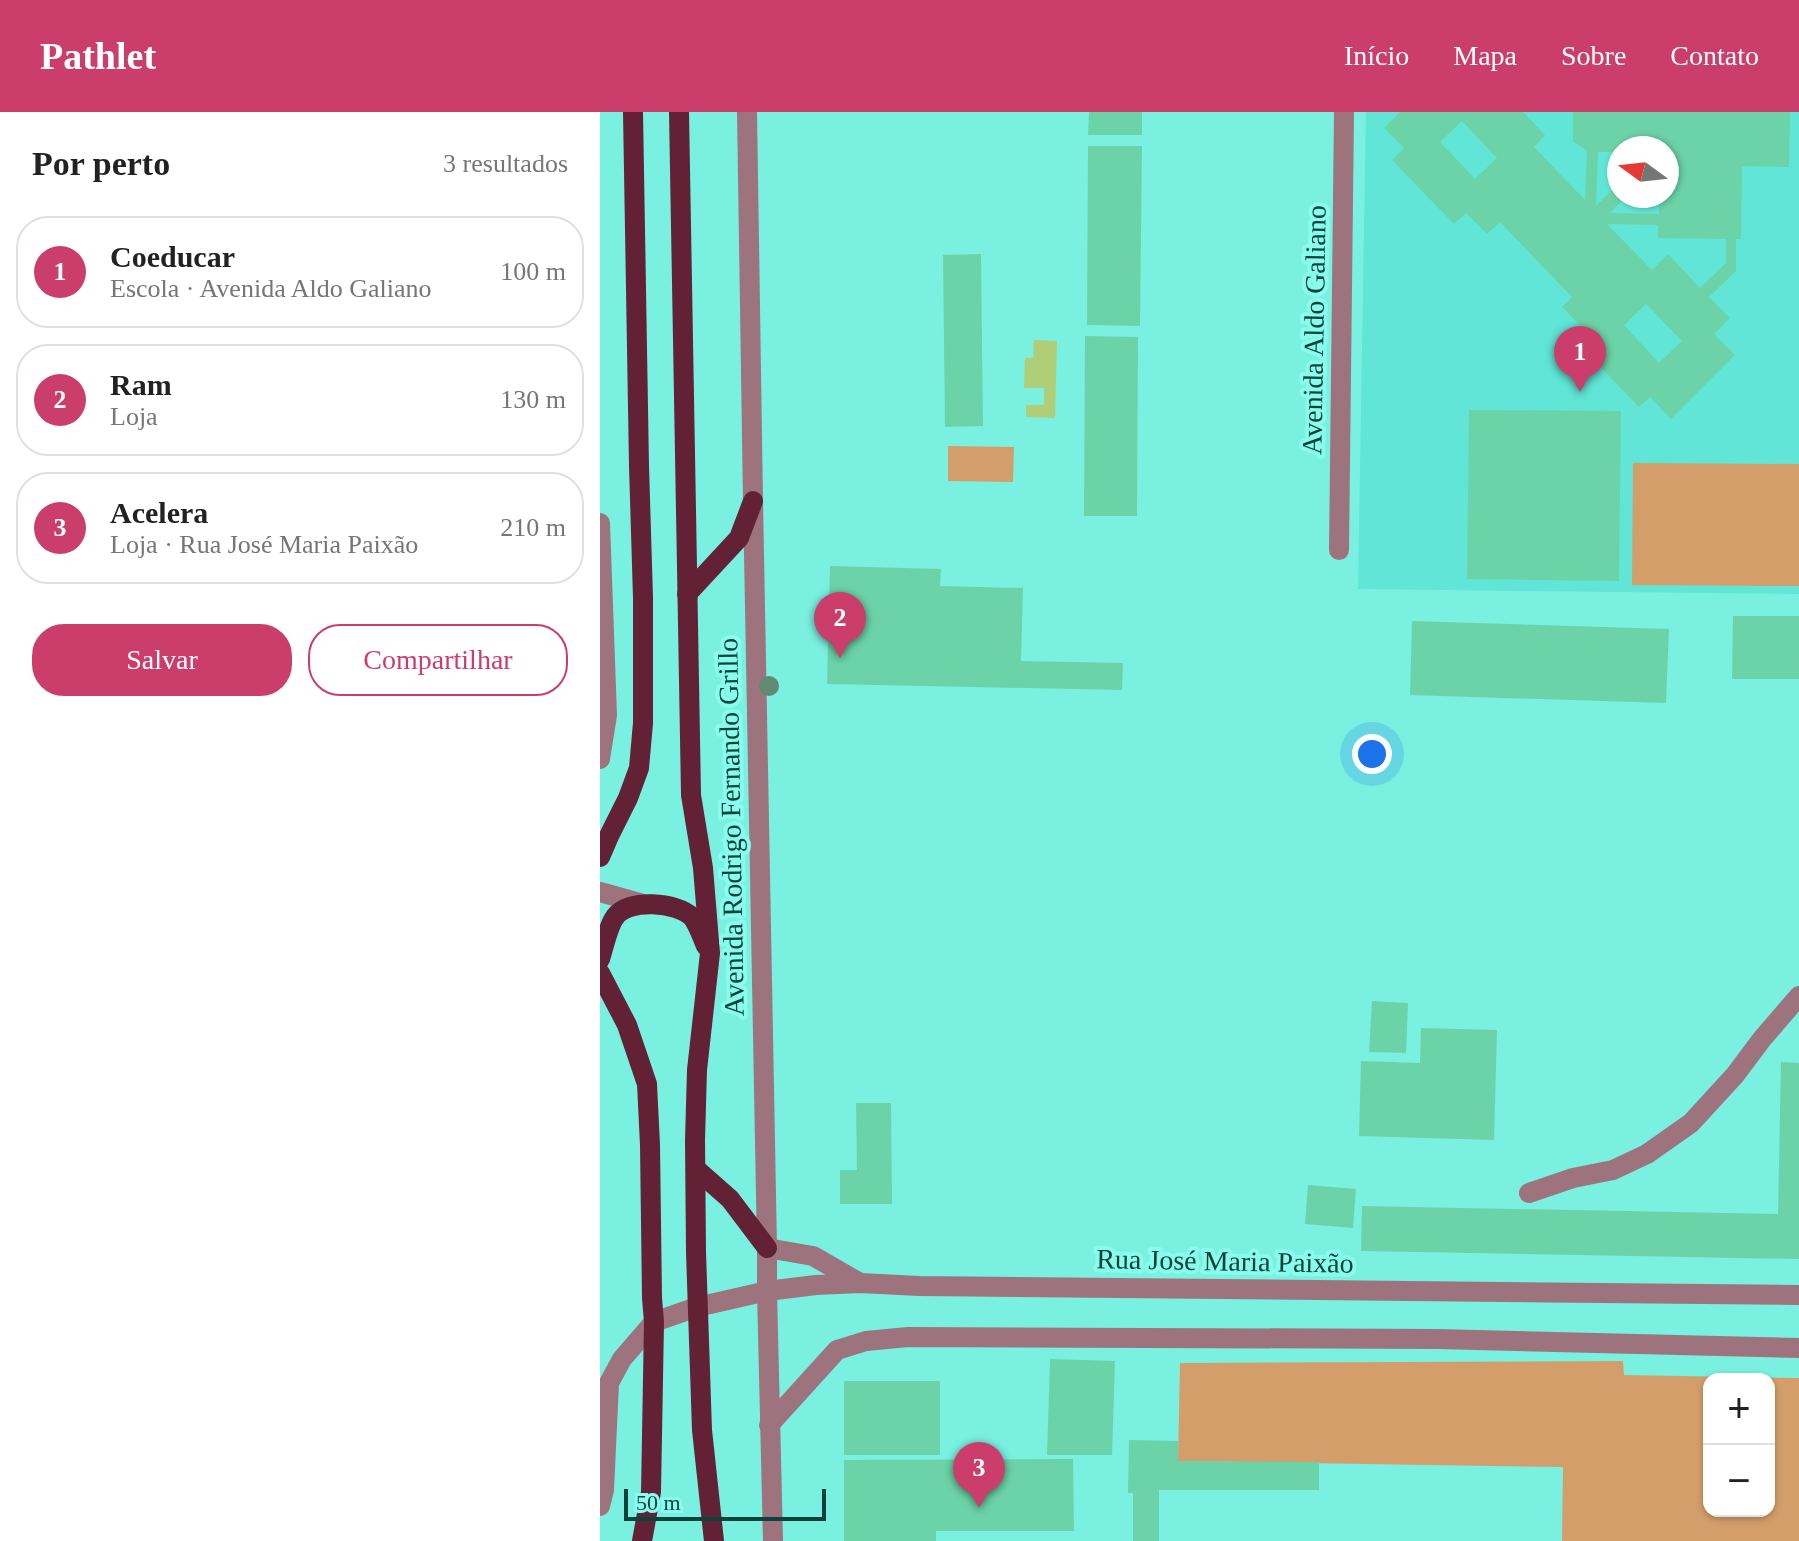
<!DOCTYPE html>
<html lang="pt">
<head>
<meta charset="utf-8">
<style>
	body { margin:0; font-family:Georgia,serif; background:#f2f2f2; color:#222 }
	.controls { position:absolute; right:24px; bottom:24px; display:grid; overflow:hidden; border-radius:16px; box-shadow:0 2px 6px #0004 }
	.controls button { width:72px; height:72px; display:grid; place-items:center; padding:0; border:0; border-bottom:2px solid #e0e0e0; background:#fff; color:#222; font:40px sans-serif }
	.compass { position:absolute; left:1007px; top:24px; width:72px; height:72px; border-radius:50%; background:#fff; box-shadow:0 2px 6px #0004; rotate:285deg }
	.scale { position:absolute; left:24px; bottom:20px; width:202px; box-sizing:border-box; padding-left:8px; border:4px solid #0c413c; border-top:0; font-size:22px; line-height:28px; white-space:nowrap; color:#0c413c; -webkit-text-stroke:6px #88fdee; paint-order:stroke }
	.you { position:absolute; left:772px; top:642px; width:28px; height:28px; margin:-20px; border:6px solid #fff; border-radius:50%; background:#1a73e8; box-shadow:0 0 0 12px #1a73e833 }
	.badge { display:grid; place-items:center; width:52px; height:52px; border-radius:50%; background:#cb3e6c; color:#fff; font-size:26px; font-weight:700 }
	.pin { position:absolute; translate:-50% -66px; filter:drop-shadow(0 2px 4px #0008) }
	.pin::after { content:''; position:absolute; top:42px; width:28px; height:24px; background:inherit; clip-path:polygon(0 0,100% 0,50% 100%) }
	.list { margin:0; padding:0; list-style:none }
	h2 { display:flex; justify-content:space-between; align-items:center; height:104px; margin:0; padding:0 32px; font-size:34px }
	h2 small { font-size:26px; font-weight:400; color:#767676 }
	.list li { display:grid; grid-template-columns:52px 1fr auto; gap:24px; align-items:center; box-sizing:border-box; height:112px; margin:0 16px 16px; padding:0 16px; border:2px solid #e0e0e0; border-radius:32px }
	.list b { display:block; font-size:30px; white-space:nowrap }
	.list p { margin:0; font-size:26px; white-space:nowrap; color:#767676 }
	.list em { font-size:26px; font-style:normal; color:#767676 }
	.actions { display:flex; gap:16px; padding:24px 32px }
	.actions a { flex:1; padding:18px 0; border:2px solid #cb3e6c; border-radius:32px; text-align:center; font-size:28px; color:#cb3e6c }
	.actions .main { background:#cb3e6c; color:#fff }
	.map { position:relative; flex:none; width:1199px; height:1429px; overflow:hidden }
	header { display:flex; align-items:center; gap:48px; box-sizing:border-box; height:112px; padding:0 40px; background:#cb3e6c; color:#fff }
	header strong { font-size:38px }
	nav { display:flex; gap:44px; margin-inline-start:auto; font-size:28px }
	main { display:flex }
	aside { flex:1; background:#fff }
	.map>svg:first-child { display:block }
</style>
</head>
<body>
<header>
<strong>Pathlet</strong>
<nav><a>Início</a><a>Mapa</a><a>Sobre</a><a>Contato</a></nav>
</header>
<main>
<aside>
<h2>Por perto<small>3 resultados</small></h2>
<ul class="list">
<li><span class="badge">1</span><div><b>Coeducar</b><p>Escola · Avenida Aldo Galiano</p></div><em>100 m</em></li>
<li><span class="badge">2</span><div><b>Ram</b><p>Loja</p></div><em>130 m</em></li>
<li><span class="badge">3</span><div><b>Acelera</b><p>Loja · Rua José Maria Paixão</p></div><em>210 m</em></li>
</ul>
<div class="actions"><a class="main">Salvar</a><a>Compartilhar</a></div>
</aside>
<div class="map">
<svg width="1199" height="1429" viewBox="0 0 1199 1429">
	<rect width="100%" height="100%" fill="#7af0e1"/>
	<path fill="#60e5d6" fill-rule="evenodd" d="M766 0H1199V482L758 477ZM1019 36H1067V84H1019Z"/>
	<g fill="#d49e6b" fill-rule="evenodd">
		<path d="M348 334 414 335 413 370 348 369Z"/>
		<path d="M1033 351 1199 352V474L1032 473Z"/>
		<path d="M1023 1249 1024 1263 1199 1266V1429H962L963 1355 578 1349 580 1251ZM1109 1267H1169V1399H1109Z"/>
	</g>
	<path fill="#b0cd78" d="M434 228 457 229 455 306 426 305V293H444V276H424L425 246H433Z"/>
	<g fill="#6cd3a9" fill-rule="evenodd">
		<path d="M489 0H542V23H488Z"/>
		<path d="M800 0H923L945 23 934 35 985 88 987 39 973 29V0H1190L1189 55 1142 54 1141 127H1136V159L1109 185 1130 206 1114 222 1135 243 1071 307 1050 285 1039 295 977 231 988 221 962 195 972 185 900 110 887 122 866 101 854 112 792 48 804 36 784 16ZM862 9 897 46 875 67 840 30ZM1019 36H1067V84H1059V102L1010 101 1027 84H1019V71L996 94 998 40H1019ZM1007 112 1058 113V126L1126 127V151L1100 176 1068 142 1052 158ZM1046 192 1082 229 1059 251 1024 213Z"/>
		<path d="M488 34H542L540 214 487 213Z"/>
		<path d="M381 142 383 314 345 315 343 143Z"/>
		<path d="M485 224 538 225 537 404H484Z"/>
		<path d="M869 298 1021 299 1019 469 867 467Z"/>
		<path d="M230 454 341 457 340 474 423 476 421 549 523 551 522 578 227 572Z"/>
		<path d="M1133 504H1199V567H1132Z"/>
		<path d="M812 509 1069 517 1066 591 810 583Z"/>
		<path d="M772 889 808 891 806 941 769 940Z"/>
		<path d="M821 916 897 918 894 1028 759 1024 761 949 820 951Z"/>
		<path d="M1181 950 1199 951V1147L761 1139 762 1094 1178 1102Z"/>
		<path d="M256 991H291L292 1092H240V1058H257Z"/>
		<path d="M708 1073 756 1077 753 1116 705 1112Z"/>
		<path d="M450 1247 515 1249 512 1343H447Z"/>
		<rect x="244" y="1269" width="96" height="74"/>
		<path d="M529 1328 578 1329V1349L719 1350V1378H559V1429H533V1381H528Z"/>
		<path d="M473 1347 474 1419H336V1429H244V1348Z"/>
	</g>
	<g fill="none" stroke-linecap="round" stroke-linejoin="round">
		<g stroke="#9d747d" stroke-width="20">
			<path d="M147 0 153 389 167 1136V1179L173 1429"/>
			<path d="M0 411 7 603 0 647"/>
			<path d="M739 438 744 0"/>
			<path d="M0 780 43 792"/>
			<path d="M929 1081 973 1066 1013 1058 1047 1042 1091 1011 1135 963 1162 927 1199 884"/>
			<path d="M167 1136 213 1144 260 1171"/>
			<path d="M169 1313 237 1238 266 1229 308 1225 837 1227 1199 1236"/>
			<path d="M0 1394 4 1378 9 1271 22 1247 54 1210 97 1195 167 1179 216 1173 260 1171 319 1174 1199 1183"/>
		</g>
		<g stroke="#632135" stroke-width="20">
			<path d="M79 0 91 683 103 756 110 841 97 958 95 1028 96 1140 102 1318 114 1429"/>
			<path d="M87 482 139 426 153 389"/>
			<path d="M0 745 9 724 28 686 39 656 43 611V486L39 354 33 0"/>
			<path d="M0 847C4 835 8 814 15 805 28 786 77 790 92 805 98 812 102 825 106 834"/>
			<path d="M0 861 27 913 47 972 50 1033 52 1186 54 1210 51 1380 42 1429"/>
			<path d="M96 1057 130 1087 167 1136"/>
		</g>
	</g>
	<circle fill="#628972" cx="169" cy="574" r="10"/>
	<g text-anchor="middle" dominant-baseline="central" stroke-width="8" stroke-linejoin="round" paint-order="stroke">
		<g font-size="28" fill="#0c413c" stroke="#88fdee">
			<text transform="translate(714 218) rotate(-89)">Avenida Aldo Galiano</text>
			<text transform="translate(131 715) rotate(-91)">Avenida Rodrigo Fernando Grillo</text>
			<text transform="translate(625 1149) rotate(1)">Rua José Maria Paixão</text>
		</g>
	</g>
</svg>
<div class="controls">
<button>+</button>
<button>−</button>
</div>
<svg class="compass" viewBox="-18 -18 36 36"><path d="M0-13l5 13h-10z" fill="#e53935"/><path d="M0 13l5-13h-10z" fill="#767676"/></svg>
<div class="scale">50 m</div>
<div class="you"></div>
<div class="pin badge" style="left:980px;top:280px">1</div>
<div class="pin badge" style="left:240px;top:546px">2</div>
<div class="pin badge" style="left:379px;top:1396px">3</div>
</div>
</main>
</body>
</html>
